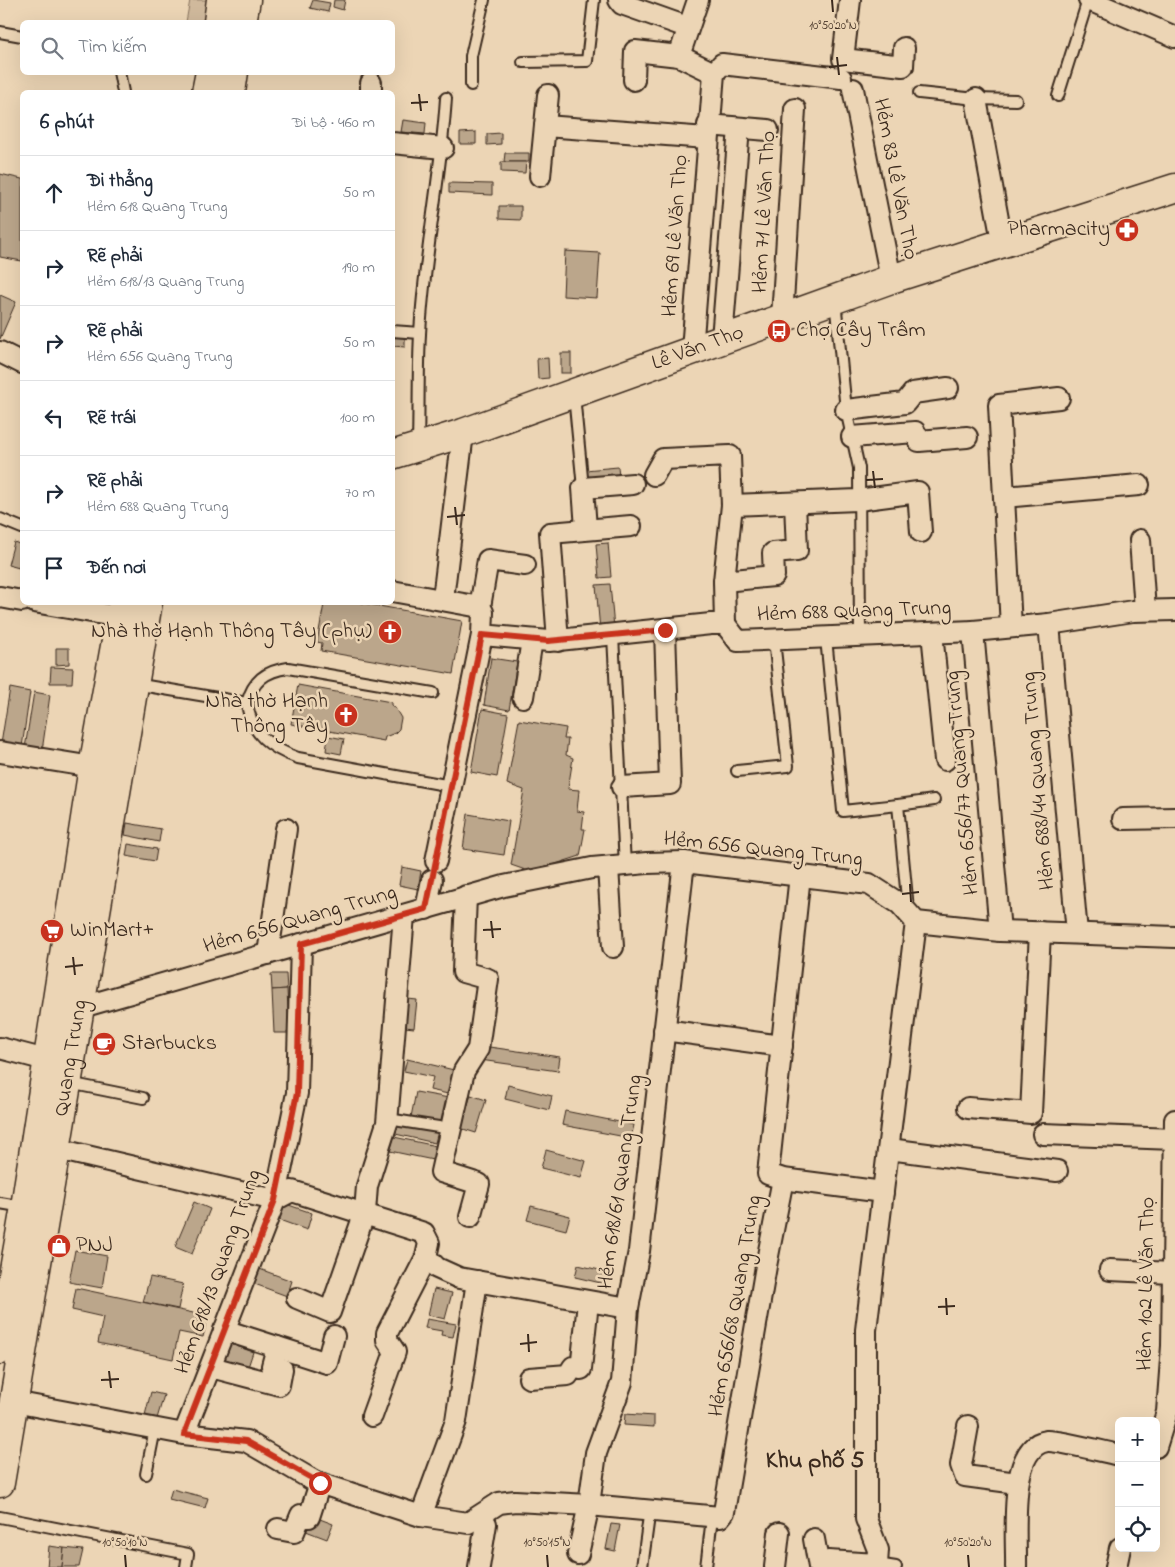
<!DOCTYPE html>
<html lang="vi">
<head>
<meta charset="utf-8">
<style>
	body { margin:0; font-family:"Indie Flower",sans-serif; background:#f2f2f3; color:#1f2937 }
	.controls { position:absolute; right:15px; bottom:15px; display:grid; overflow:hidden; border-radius:8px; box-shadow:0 5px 20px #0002 }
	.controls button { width:45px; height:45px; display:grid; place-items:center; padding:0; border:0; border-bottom:1px solid #e0e1e3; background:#fff; color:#1f2937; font:25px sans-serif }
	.stop { position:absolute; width:15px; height:15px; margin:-11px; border:4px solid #c8321e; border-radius:50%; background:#fff }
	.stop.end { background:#c8321e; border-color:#fff; box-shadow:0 1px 5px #0008 }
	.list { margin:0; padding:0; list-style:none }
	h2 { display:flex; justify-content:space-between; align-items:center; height:65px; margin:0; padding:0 20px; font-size:21px }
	h2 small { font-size:16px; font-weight:400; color:#747a83 }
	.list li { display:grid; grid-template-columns:32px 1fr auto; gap:15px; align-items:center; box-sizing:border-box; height:75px; padding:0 20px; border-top:1px solid #e0e1e3 }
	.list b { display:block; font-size:19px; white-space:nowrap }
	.list p { margin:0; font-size:16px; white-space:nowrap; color:#747a83 }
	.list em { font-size:16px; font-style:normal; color:#747a83 }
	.icon { flex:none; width:28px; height:28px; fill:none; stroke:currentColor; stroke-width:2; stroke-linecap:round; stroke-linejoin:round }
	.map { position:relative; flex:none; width:1175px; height:1567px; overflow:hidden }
	.search { position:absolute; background:#fff; box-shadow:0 5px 20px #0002; left:20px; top:20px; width:375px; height:55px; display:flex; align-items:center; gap:12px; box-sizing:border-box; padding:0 18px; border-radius:8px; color:#747a83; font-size:19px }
	.panel { position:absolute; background:#fff; box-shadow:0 5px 20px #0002; left:20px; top:90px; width:375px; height:515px; border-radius:8px }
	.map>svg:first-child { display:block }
</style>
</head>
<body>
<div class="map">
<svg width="1175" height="1567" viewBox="0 0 1175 1567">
	<rect width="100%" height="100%" fill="#ecd5b5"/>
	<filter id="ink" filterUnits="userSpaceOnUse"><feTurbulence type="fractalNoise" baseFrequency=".02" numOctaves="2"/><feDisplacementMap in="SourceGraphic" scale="10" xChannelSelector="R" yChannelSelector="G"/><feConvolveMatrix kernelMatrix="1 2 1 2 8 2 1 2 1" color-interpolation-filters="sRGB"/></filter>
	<g filter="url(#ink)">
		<path fill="#d0b99c" stroke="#86725d" d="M190 0H210L206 22H186Z"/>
		<g fill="#bba68b" stroke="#3b2a1e">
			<path d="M313 0 330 3 328 12 310 8Z"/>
			<path d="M334 0H345L343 10 333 7Z"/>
			<path d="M403 120 426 123 425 134 401 132Z"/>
			<path d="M476 132V144H460V133Z"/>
			<path d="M501 133V144L487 145V134Z"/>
			<path d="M505 153H529V162H504Z"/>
			<path d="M501 162H526L525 173 501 172Z"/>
			<path d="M0 174 22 179V261L0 257Z"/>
			<path d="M449 183 492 184V195L449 193Z"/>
			<path d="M499 206H521V220L499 219Z"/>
			<path d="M565 251 600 253 597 298 563 296Z"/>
			<path d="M0 295 16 302 0 339Z"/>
			<path d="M392 337 405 338V347L392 346Z"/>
			<rect x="561" y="353" width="10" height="20"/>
			<path d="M548 358 549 378 538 379 537 359Z"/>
			<path d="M618 467 619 477 586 481 585 470Z"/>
			<path d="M14 542 22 545 19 568 8 565Z"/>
			<path d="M608 543 611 577 599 578 596 544Z"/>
			<path d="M610 584 614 628 600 630 596 585Z"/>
			<path d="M330 602H357L462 621 453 674 321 651 322 643 317 642 324 604 329 605Z"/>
			<path d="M56 648H69V664L56 665Z"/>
			<path d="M491 658 517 662 509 710 484 705Z"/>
			<path d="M51 667 73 668 72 683H50Z"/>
			<path d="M298 685 391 702V705L395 708 401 718 399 729 395 733 385 737 384 741 291 724Z"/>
			<path d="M10 688 30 692 22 747 1 744Z"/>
			<path d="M34 692 50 695 42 751 25 748Z"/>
			<path d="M482 709 508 714 497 777 471 772Z"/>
			<path d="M519 720 566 728 564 739H568L566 755 573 758 568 789 579 790 577 811 584 812 582 829H585L580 856 531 872 511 865 524 790 507 784Z"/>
			<path d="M328 736 344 739 341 754 326 751Z"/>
			<path d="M468 814 509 821 504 855 463 849Z"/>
			<path d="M127 823 161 829 159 842 125 835Z"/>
			<path d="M128 844 157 849 155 861 126 856Z"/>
			<path d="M402 867 421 871 418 889 399 885Z"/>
			<path d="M271 974H286L287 989 272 990Z"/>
			<path d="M287 989 289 1033H274L272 990Z"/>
			<path d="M399 998 417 1000 414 1028 396 1026Z"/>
			<path d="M482 1046 560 1057 558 1071 480 1060Z"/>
			<path d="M407 1059 454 1070 448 1094 430 1090 433 1077 404 1071Z"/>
			<path d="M508 1085 552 1096 549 1110 505 1099Z"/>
			<path d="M416 1092 449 1098 444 1124 411 1117Z"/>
			<path d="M471 1095 486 1100 476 1133 460 1128Z"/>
			<path d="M565 1111 634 1125 631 1138 562 1125Z"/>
			<path d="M394 1121 438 1131 435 1143 391 1133Z"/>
			<path d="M394 1137 436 1146 433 1160 390 1151Z"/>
			<path d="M546 1150 586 1161 581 1178 541 1168Z"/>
			<path d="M277 1201 312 1213 307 1230 271 1217Z"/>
			<path d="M194 1202 210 1209 192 1254 175 1247Z"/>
			<path d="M531 1206 570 1216 566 1230 527 1220Z"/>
			<path d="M75 1250 107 1256 102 1288 69 1282Z"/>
			<path d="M578 1265 608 1272 605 1284 575 1277Z"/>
			<path d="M257 1268 292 1281 287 1296 252 1283Z"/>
			<path d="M150 1277 183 1284 178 1309 143 1302Z"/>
			<path d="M76 1288 198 1314 196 1321 206 1324 203 1337 179 1332 173 1359 98 1343 103 1317 72 1310Z"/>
			<path d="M434 1289 452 1293 445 1319 428 1315Z"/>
			<path d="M427 1319 456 1324 453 1337 441 1335 442 1331 425 1328Z"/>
			<path d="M228 1343 253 1352 248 1367 222 1358Z"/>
			<path d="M151 1392 164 1395 156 1422 144 1419Z"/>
			<path d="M625 1414 654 1416V1427L624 1425Z"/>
			<path d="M172 1489 208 1498 205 1508 169 1499Z"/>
			<path d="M312 1516 333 1524 327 1539 306 1531Z"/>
			<path d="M611 1524 620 1525 615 1551 606 1549Z"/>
			<path d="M49 1546 64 1548 62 1567H47Z"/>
			<path d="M64 1548 83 1550 79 1567H62Z"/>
		</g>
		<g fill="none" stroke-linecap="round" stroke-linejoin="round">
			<g stroke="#3b2a1e" stroke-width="14">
				<g id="lane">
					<path d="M0 32 22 36"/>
					<path d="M523 62 587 61 594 0"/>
					<path d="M119 72 123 92"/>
					<path d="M471 85V56L484 0"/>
					<path d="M919 93 976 99 1016 100"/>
					<path d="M1058 96 1088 0"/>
					<path d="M835 300 846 410 859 468 860 637"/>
					<path d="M392 331 420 333"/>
					<path d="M574 395 583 488"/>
					<path d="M418 445C419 408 418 371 420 334 424 255 441 177 446 98"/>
					<path d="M0 519 22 528"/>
					<path d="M613 636 625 865"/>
					<path d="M826 638 843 811 898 805"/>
					<path d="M135 684 247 703C251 734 270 748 298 758L451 786"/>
					<path d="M247 703C253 681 265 671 288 668L433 693"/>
					<path d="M737 771 788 766 774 640"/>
					<path d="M908 909 898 805 934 800"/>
					<path d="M69 1083 143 1098"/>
					<path d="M388 1119 451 1129"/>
					<path d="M0 1203 24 1207"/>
					<path d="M146 1474 155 1429"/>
					<path d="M0 1517 188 1554 186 1567"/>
					<path d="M642 1567 650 1509"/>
					<path d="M706 1567 712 1518"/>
					<path d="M877 1567V1564L896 1567"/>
				</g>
			</g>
			<g stroke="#3b2a1e" stroke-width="24">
				<g id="street">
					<path d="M619 0 622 4 687 27"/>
					<path d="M850 0 843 59 903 66 904 48"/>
					<path d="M1089 0 1175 37"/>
					<path d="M679 56 698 0"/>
					<path d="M634 80 635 51 679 56 714 73 722 64 841 78"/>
					<path d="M853 89 891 279"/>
					<path d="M371 92V83"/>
					<path d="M976 99 1002 241"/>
					<path d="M708 125 768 130"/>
					<path d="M545 126 707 138"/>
					<path d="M392 143 443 148"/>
					<path d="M540 176 548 95"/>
					<path d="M782 318 795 109"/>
					<path d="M722 339 739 128"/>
					<path d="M692 350 714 73"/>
					<path d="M0 352 22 363"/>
					<path d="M846 410 905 403 913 393 948 388"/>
					<path d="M852 437 915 432 919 441 967 437"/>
					<path d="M654 475 663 459 730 456 732 505 724 581 725 624"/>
					<path d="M1004 497 1139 485"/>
					<path d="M732 505 858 500 918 492 921 532"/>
					<path d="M586 528 583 488 633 484"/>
					<path d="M1140 540 1145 610"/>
					<path d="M724 581 774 576 773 553 797 551 795 503"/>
					<path d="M392 591 480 607 483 612 482 635 549 641 711 624H725L738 641 973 631 1049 624 1133 611 1175 610"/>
					<path d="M0 597 22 601"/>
					<path d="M443 599 463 433"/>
					<path d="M34 602 120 617"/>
					<path d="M480 607 488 560 525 565"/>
					<path d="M1049 624 1077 933"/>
					<path d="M1011 627 999 405 1059 398"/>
					<path d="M973 631 1000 931"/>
					<path d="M932 633 945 760"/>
					<path d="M558 641 550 533 631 526"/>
					<path d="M523 697 532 640"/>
					<path d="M0 752 93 767"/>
					<path d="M622 787 670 784 665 630"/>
					<path d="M1123 819 1175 818"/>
					<path d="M436 861 482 635"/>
					<path d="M608 867 613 947"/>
					<path d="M466 896 463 972 488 979 478 1049 464 1071 441 1172 479 1184 470 1217"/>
					<path d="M426 909 432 880"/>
					<path d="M268 954 286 829"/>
					<path d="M82 1007 504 886 592 868 647 863 684 862 869 884 900 904 916 922 1000 931 1175 937"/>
					<path d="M664 1030 782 1046"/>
					<path d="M0 1048 46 1060"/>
					<path d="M968 1108 1031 1113 1040 932"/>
					<path d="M1043 1134 1174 1139"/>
					<path d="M57 1149 275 1200 292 1191 424 1233 429 1243 426 1257 437 1268 459 1278 628 1308"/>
					<path d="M889 1149 1057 1171"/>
					<path d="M783 1179 883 1192"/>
					<path d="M1110 1270 1172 1273"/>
					<path d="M297 1298 330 1312 365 1212 367 1186 387 1123 404 915"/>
					<path d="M224 1330 327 1363 334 1336"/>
					<path d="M211 1367 279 1385 282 1369 272 1366 277 1347"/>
					<path d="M529 1378 568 1375 573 1367 581 1369 588 1302"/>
					<path d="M14 1402 184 1434 246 1441 316 1482 421 1516 468 1523 499 1503 515 1501 589 1505 720 1517 724 1512 766 1266 783 1179 768 1174 800 875"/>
					<path d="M372 1416 395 1352 387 1340V1333L426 1257"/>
					<path d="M968 1426 961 1465 965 1476 1017 1483"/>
					<path d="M184 1434 275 1200 297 1093 301 944"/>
					<path d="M1156 1447 1167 1412 1172 1346 1175 1120"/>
					<path d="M421 1516 456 1421 477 1281"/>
					<path d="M278 1529 294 1532 301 1515 309 1517 320 1483"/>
					<path d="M814 1539 819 1567"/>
					<path d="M578 1554 589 1505 596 1453 622 1382 628 1308 639 1251 684 862"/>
					<path d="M828 1561 877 1564 878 1550 866 1519V1330L916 922"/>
					<path d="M479 1567 486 1524 479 1518"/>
					<path d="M775 1567 779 1533"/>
					<path d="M1016 1567C1017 1539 1007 1446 1047 1441 1057 1440 1105 1452 1119 1455"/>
					<path d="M1116 1567 1120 1548"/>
				</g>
			</g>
			<g stroke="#3b2a1e" stroke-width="31">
				<g id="secondary">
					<path id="s1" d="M392 455 463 433 891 279 1175 188"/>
				</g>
			</g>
			<g stroke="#3b2a1e" stroke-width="31">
				<g id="primary">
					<path d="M218 22 221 0"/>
					<path d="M242 22 246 0"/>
					<path d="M206 92 210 72"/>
					<path d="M231 92 234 72"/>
					<path d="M0 1350 25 1207 93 767 123 602"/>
					<path id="s2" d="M0 1483 148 602"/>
				</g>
			</g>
			<use href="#lane" stroke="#ecd5b5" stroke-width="10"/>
			<use href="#street" stroke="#ecd5b5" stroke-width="20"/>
			<use href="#secondary" stroke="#ecd5b5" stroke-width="28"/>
			<use href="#primary" stroke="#ecd5b5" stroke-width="28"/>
		</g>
	</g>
	<g fill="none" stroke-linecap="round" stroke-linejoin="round" filter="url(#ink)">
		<path stroke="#c8321e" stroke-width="6" d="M320 1483 246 1441 184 1434 275 1200 297 1093 301 944 426 909 482 635 548 641 665 630"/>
	</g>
	<path fill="none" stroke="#3b2a1e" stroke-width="2" d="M832 0 833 12M837 57 839 75M829 67 847 65M419 94 421 111M411 103 428 102M873 471 875 488M866 480 883 479M455 507 457 525M447 517 465 515M910 884 911 902M902 894 919 892M491 921 493 938M483 930 501 929M73 957 75 975M65 967 83 965M946 1298 947 1315M938 1307 955 1306M528 1334 529 1352M520 1344 537 1342M109 1371 111 1388M101 1380 119 1379M125 1555 126 1567M547 1555 548 1567M968 1555 969 1567"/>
	<defs>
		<g id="pharmacy-disc" transform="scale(1.25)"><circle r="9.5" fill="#c8321e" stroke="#ecd5b5"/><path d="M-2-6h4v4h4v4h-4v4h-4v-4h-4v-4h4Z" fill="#fff"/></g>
		<g id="bus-disc" transform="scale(1.25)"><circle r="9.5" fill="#c8321e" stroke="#ecd5b5"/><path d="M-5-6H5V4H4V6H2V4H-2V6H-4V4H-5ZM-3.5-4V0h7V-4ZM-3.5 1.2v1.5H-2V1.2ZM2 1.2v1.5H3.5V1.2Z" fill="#fff"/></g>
		<g id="church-disc" transform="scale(1.25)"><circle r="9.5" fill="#c8321e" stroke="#ecd5b5"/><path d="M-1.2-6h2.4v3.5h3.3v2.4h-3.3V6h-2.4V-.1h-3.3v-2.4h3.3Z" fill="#fff"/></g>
		<g id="supermarket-disc" transform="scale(1.25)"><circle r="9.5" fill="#c8321e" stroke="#ecd5b5"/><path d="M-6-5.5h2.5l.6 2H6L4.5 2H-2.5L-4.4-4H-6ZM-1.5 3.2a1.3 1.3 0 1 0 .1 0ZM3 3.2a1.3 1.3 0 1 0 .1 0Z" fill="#fff"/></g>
		<g id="cafe-disc" transform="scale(1.25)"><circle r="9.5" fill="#c8321e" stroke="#ecd5b5"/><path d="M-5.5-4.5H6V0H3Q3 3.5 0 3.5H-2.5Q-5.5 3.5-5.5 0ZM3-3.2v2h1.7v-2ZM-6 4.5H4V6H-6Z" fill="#fff"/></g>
		<g id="shop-disc" transform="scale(1.25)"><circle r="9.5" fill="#c8321e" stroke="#ecd5b5"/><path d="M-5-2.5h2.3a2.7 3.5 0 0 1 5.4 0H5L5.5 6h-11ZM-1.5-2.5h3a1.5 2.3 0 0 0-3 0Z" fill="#fff"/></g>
	</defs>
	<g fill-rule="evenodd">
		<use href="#pharmacy-disc" x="1127" y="230"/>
		<use href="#bus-disc" x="779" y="331"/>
		<use href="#church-disc" x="390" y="632"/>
		<use href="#church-disc" x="346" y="715"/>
		<use href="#supermarket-disc" x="52" y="931"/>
		<use href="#cafe-disc" x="104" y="1044"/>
		<use href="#shop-disc" x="59" y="1246"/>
	</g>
	<g text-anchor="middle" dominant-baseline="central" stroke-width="5" stroke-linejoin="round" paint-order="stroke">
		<g font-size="22" fill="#3b2a1e" stroke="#ecd5b5">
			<text transform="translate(895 179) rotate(79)">Hẻm 83 Lê Văn Thọ</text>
			<text transform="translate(765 212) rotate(-87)">Hẻm 71 Lê Văn Thọ</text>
			<text transform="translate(676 236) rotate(-86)">Hẻm 69 Lê Văn Thọ</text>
			<text stroke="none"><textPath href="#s1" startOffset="324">Lê Văn Thọ</textPath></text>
			<text transform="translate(854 612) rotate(-2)">Hẻm 688 Quang Trung</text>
			<text transform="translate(1039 781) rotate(-95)">Hẻm 688/44 Quang Trung</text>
			<text transform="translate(963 783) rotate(-95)">Hẻm 656/77 Quang Trung</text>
			<text transform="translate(763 850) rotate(6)">Hẻm 656 Quang Trung</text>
			<text transform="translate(300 920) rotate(-16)">Hẻm 656 Quang Trung</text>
			<text stroke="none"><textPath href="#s2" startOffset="431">Quang Trung</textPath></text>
			<text transform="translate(621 1182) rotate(-82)">Hẻm 618/61 Quang Trung</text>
			<text transform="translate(219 1272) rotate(-70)">Hẻm 618/13 Quang Trung</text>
			<text transform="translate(1147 1284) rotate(-89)">Hẻm 102 Lê Văn Thọ</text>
			<text transform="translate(736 1306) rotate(-80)">Hẻm 656/68 Quang Trung</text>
		</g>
		<g font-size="22" fill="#3b2a1e" stroke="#ecd5b5" text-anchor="start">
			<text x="1110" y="230" text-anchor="end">Pharmacity</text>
			<text x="796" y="331">Chợ Cây Trâm</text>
			<text x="372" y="632" text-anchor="end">Nhà thờ Hạnh Thông Tây (phụ)</text>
			<text x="328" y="702" text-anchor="end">Nhà thờ Hạnh<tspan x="328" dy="25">Thông Tây</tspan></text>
			<text x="70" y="931">WinMart+</text>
			<text x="122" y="1044">Starbucks</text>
			<text x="76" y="1246">PNJ</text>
		</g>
		<g font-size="24" font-weight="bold" fill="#3b2a1e" stroke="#ecd5b5">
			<text x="815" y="1461">Khu phố 5</text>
		</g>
	</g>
	<g font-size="12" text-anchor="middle" fill="#3b2a1e" stroke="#ecd5b5" stroke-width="5" stroke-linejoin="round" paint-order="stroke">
		<text x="833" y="29">10°50'20"N</text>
		<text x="125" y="1546">10°50'10"N</text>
		<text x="547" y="1546">10°50'15"N</text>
		<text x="968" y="1546">10°50'20"N</text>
	</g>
</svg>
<div class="controls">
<button>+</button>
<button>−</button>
<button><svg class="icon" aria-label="locate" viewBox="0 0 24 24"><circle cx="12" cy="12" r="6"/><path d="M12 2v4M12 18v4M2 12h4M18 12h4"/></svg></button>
</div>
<div class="stop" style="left:320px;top:1483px"></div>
<div class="stop end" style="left:665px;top:630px"></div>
<div class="search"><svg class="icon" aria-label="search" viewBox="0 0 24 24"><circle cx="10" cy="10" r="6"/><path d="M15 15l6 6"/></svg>Tìm kiếm</div>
<section class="panel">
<h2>6 phút<small>Đi bộ · 460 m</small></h2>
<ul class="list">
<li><svg class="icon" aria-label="ahead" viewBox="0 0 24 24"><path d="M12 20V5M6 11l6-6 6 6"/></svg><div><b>Đi thẳng</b><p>Hẻm 618 Quang Trung</p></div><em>50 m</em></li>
<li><svg class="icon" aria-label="right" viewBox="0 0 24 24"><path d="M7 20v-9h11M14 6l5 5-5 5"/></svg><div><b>Rẽ phải</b><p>Hẻm 618/13 Quang Trung</p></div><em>190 m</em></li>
<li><svg class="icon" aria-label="right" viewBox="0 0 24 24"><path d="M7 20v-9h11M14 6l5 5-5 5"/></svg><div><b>Rẽ phải</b><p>Hẻm 656 Quang Trung</p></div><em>50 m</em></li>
<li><svg class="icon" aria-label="left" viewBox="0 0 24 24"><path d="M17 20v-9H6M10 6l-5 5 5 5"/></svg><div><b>Rẽ trái</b></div><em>100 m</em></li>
<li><svg class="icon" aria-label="right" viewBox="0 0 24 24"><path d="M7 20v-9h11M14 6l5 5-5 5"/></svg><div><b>Rẽ phải</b><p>Hẻm 688 Quang Trung</p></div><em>70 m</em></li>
<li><svg class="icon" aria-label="arrive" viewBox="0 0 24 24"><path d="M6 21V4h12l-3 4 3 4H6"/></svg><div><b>Đến nơi</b></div></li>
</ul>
</section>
</div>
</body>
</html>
